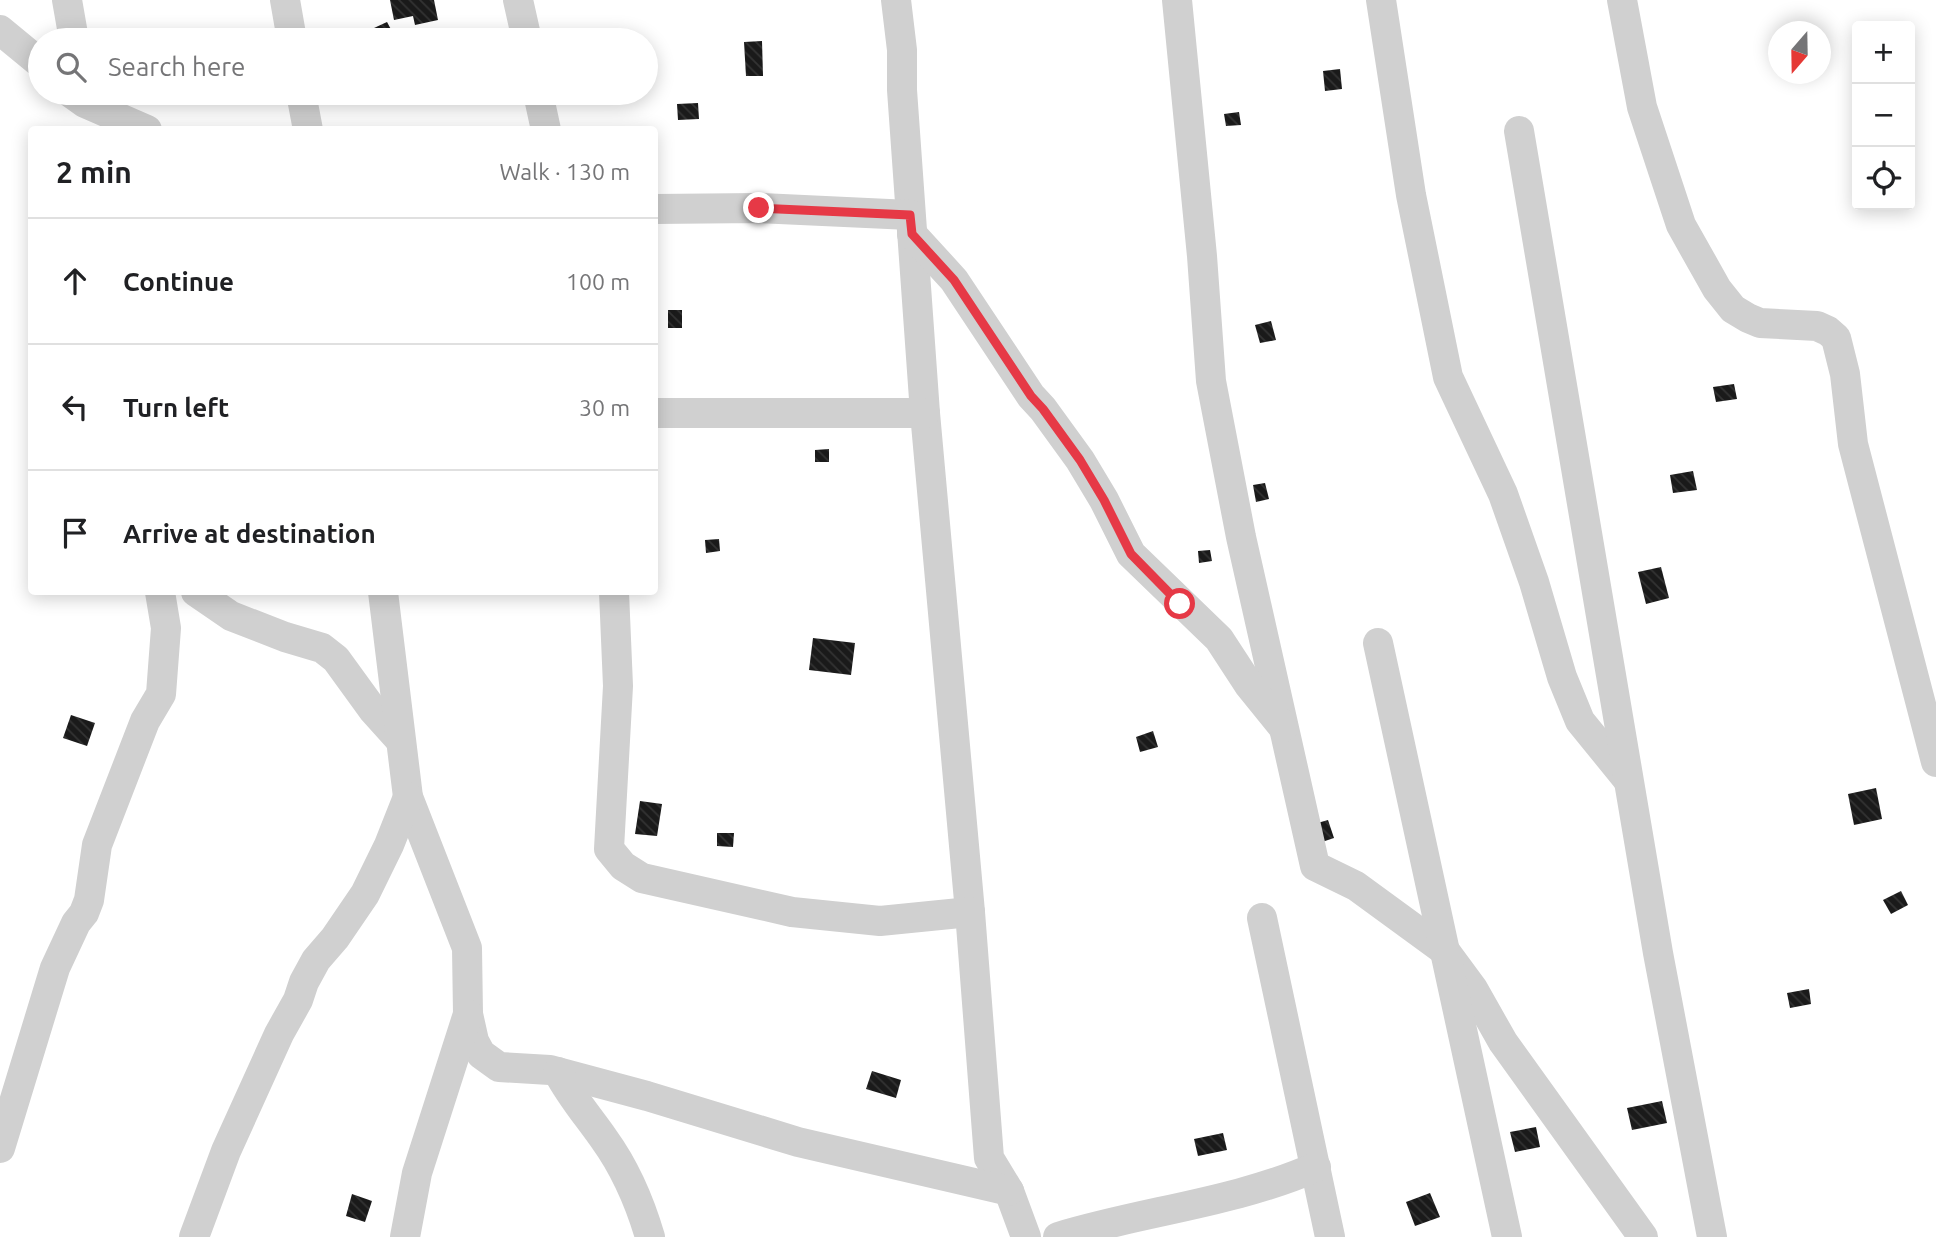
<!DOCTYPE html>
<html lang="en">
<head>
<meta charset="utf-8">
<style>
	body { margin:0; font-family:Ubuntu,sans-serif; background:#f2f2f2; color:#202124 }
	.controls { position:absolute; right:21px; top:21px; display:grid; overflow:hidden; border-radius:7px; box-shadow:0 4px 18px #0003 }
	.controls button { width:63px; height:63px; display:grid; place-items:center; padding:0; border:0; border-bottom:2px solid #e0e0e0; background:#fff; color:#202124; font:35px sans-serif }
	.compass { position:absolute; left:1768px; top:21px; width:63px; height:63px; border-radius:50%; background:#fff; box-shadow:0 4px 18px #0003; rotate:200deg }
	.stop { position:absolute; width:21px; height:21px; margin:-16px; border:5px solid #e63946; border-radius:50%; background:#fff }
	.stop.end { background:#e63946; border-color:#fff; box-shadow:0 2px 7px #0008 }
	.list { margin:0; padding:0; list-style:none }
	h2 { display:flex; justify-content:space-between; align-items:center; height:91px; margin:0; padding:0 28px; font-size:30px }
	h2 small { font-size:23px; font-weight:400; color:#757577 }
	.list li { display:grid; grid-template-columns:46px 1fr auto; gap:21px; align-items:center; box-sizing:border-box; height:126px; padding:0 28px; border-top:2px solid #e0e0e0 }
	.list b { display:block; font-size:26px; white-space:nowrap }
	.list em { font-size:23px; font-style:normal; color:#757577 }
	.icon { flex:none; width:38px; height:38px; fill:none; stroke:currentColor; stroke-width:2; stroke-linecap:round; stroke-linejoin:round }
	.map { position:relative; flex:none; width:1936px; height:1237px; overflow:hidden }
	.search { position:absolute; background:#fff; box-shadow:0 4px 18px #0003; left:28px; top:28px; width:630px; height:77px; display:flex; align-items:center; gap:18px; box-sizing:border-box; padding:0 24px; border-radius:38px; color:#757577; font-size:26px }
	.panel { position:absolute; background:#fff; box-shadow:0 4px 18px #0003; left:28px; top:126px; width:630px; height:469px; border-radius:7px }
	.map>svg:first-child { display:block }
</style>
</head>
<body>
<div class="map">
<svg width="1936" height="1237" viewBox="0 0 1936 1237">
	<defs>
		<pattern id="building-back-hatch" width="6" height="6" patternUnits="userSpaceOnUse" patternTransform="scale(1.75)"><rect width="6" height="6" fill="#1a1a1a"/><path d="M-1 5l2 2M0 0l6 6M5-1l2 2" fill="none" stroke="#333"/></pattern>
	</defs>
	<rect width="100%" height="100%" fill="#fff"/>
	<g fill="url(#building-back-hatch)">
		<path d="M390 0H434L438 20 415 25 413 16 394 20Z"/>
		<path d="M387 22 394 35 380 40 374 28Z"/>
		<path d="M762 41 763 76H746L744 42Z"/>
		<path d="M1340 69 1342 89 1325 91 1323 71Z"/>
		<path d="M698 103 699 119 678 120 677 104Z"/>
		<path d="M1239 112 1241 125 1226 126 1224 114Z"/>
		<rect x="668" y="310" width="14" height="18"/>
		<path d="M1271 321 1276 340 1260 343 1255 325Z"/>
		<path d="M1734 384 1737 399 1716 402 1713 387Z"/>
		<path d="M829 449V462H815V450Z"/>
		<path d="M1693 471 1697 490 1673 493 1670 475Z"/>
		<path d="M1265 483 1269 499 1256 502 1253 485Z"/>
		<path d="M719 539 720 551 706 553 705 540Z"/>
		<path d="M1210 550 1212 561 1199 563 1198 551Z"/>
		<path d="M1661 567 1669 598 1646 604 1638 572Z"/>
		<path d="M813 638 855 643 851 675 809 670Z"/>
		<path d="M71 715 95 723 87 746 63 738Z"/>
		<path d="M1153 731 1158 747 1140 752 1136 737Z"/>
		<path d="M1876 788 1882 819 1854 825 1848 794Z"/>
		<path d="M640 801 662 804 657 836 635 834Z"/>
		<path d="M1328 820 1334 838 1319 843 1314 824Z"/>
		<path d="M717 833H734L733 847 717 846Z"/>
		<path d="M1901 891 1908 905 1891 914 1883 900Z"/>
		<path d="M1809 989 1811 1004 1790 1008 1787 993Z"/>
		<path d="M872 1071 901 1080 896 1098 866 1089Z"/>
		<path d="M1662 1101 1667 1123 1632 1130 1627 1108Z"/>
		<path d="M1536 1127 1540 1147 1515 1152 1510 1132Z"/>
		<path d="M1223 1133 1227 1150 1198 1156 1194 1139Z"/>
		<path d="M1430 1193 1440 1217 1415 1226 1406 1202Z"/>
		<path d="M352 1194 372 1201 365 1222 346 1216Z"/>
	</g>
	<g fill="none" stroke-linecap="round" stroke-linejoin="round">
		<g stroke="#d0d0d0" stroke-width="30">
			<path d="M67 0 74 40"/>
			<path d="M285 0 292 40"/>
			<path d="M518 0 527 40"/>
			<path d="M896 0 902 50V90L925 413 970 912 989 1158 1009 1191 1026 1237"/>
			<path d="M1177 0 1202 256 1211 381 1241 537 1315 866 1356 886 1445 951 1473 989 1503 1042 1643 1237"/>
			<path d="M1381 0 1411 195 1448 377 1503 494 1534 582 1562 677 1580 721 1628 780"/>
			<path d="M1622 0 1642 107 1681 225 1717 289 1733 309 1748 318 1760 323 1817 326 1828 331 1836 338 1845 374 1853 444 1936 762"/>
			<path d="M0 30 40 63"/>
			<path d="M71 93 85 103 147 130"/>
			<path d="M301 93 308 130"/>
			<path d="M538 93 546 130"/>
			<path d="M1519 131 1658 953 1712 1237"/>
			<path d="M654 209 759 208 910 215"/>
			<path d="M912 234 954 280 1031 396 1043 409 1080 460 1104 500 1131 554 1219 639 1249 685 1283 727"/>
			<path d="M654 413H925"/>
			<path d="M196 592 231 616 285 637 322 648 336 659 373 710 400 740"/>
			<path d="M383 592 408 797 467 948 468 1014 474 1041 481 1054 499 1067 550 1070 647 1096 798 1142 1009 1191"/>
			<path d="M614 592 618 686 609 849 623 866 642 878 792 912 880 921 970 912"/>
			<path d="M1378 643 1507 1237"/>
			<path d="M1262 918 1330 1237"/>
			<path d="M558 1072C571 1097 588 1116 604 1139 625 1168 640 1203 650 1237"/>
			<path d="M0 1148 55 968 76 923 84 913 89 900 97 845 145 721 161 694 166 628 160 592"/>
			<path d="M194 1237 226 1151 279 1034 298 1000 304 982 316 960 335 938 365 894 389 845 408 797"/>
			<path d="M405 1237 417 1173 468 1014"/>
			<path d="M1058 1237C1143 1211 1234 1203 1316 1167"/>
		</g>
	</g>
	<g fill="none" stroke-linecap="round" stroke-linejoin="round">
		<path stroke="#e63946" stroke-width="9" d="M759 208 910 215 912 234 954 280 1031 396 1043 409 1080 460 1104 500 1131 554 1180 604"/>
	</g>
</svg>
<div class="controls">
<button>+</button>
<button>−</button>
<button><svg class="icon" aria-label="locate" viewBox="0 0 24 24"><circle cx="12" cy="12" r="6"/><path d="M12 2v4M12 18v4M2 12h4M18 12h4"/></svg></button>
</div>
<svg class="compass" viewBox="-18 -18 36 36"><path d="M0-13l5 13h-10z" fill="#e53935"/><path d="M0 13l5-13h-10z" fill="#757577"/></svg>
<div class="stop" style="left:1180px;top:604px"></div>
<div class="stop end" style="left:759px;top:208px"></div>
<div class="search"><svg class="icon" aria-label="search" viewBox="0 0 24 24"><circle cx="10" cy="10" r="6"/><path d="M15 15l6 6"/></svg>Search here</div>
<section class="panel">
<h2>2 min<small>Walk · 130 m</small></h2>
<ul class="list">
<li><svg class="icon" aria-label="ahead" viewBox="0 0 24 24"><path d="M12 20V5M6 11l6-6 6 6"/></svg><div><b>Continue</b></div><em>100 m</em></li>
<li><svg class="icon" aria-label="left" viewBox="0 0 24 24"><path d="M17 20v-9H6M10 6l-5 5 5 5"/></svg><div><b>Turn left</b></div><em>30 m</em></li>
<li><svg class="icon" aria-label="arrive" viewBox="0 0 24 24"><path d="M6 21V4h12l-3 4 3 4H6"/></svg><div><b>Arrive at destination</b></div></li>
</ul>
</section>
</div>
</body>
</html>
